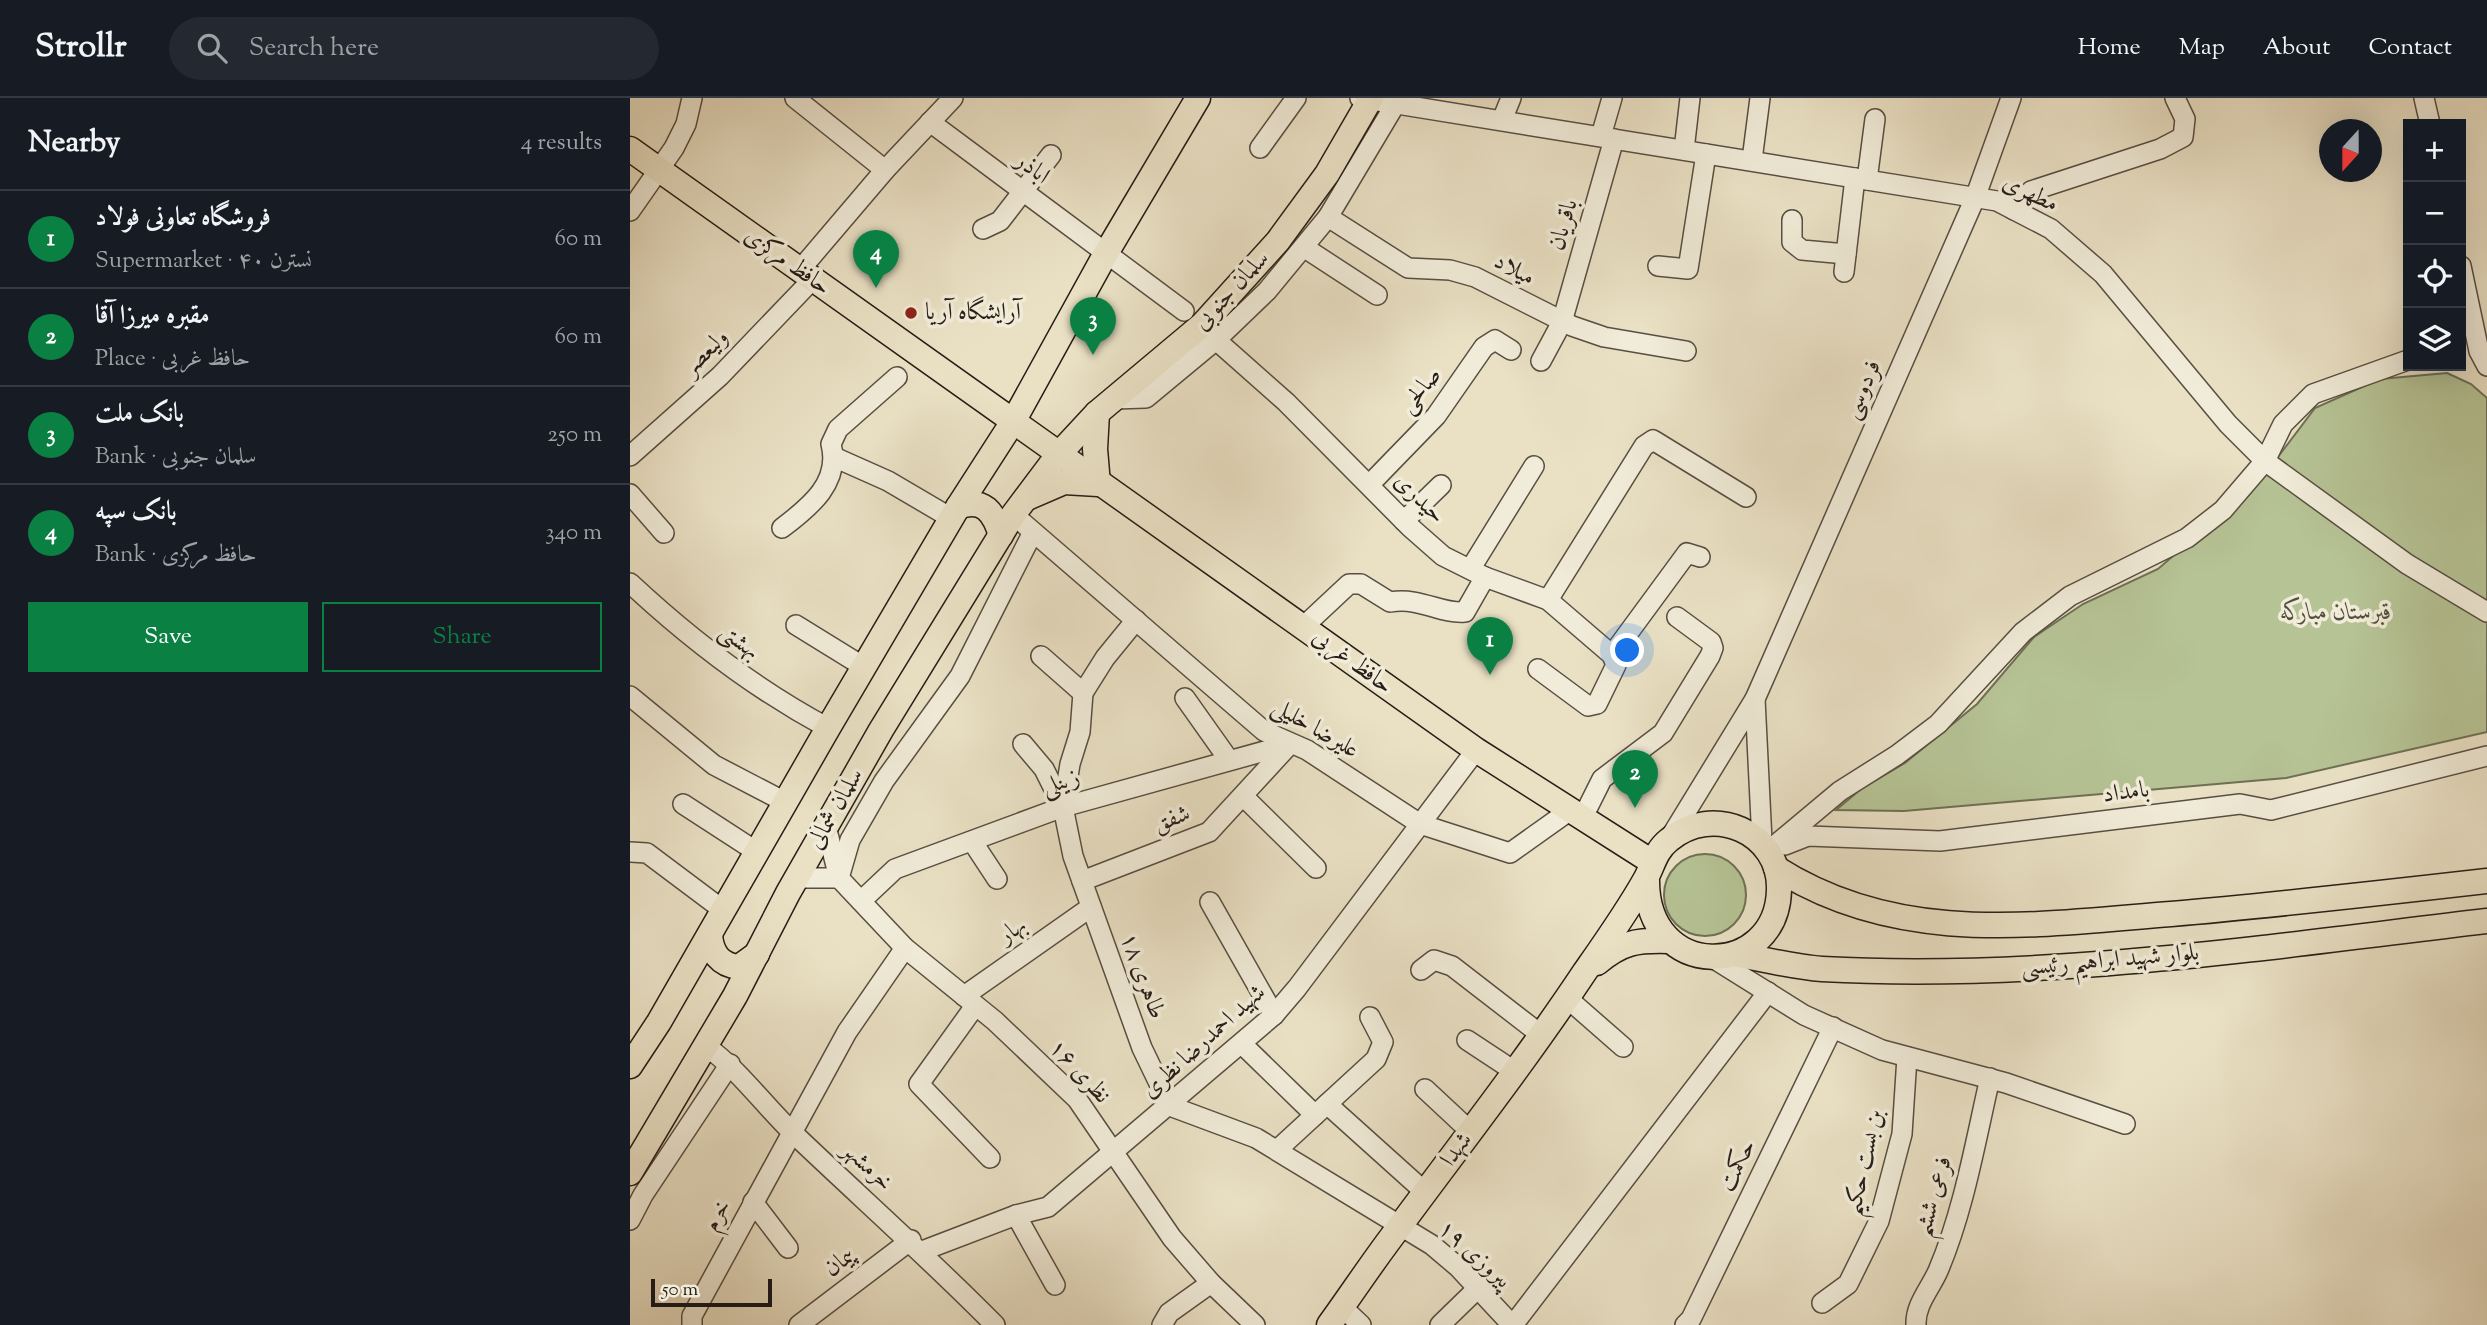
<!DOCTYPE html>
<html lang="en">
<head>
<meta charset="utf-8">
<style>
	body { margin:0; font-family:"Sorts Mill Goudy",Amiri,serif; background:#242831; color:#f1f3f6 }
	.controls { position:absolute; right:21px; top:21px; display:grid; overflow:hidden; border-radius:0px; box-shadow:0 7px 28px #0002 }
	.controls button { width:63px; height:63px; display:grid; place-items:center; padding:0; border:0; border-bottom:2px solid #363941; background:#171b24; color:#f1f3f6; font:35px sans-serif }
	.compass { position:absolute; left:1689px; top:21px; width:63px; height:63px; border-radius:50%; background:#171b24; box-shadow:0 7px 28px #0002; rotate:201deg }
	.scale { position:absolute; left:21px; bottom:18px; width:121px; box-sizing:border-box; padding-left:7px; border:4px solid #271d16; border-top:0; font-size:19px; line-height:24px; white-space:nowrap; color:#271d16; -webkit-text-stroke:5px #f1ecd9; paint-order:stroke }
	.you { position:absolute; left:998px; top:553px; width:24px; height:24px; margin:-18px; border:5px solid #fff; border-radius:50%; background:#1a73e8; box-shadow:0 0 0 10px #1a73e833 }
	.badge { display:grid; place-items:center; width:46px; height:46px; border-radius:50%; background:#0b8043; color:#fff; font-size:23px; font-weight:700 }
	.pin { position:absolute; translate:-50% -58px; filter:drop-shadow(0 2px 4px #0008) }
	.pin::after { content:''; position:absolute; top:37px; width:24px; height:21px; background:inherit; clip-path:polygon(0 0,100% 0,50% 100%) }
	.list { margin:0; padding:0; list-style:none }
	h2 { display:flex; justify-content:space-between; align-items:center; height:91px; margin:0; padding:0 28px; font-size:30px }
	h2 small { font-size:23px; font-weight:400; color:#9ea1a6 }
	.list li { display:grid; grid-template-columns:46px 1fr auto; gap:21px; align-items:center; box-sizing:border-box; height:98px; padding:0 28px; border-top:2px solid #363941 }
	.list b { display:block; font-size:26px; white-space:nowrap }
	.list p { margin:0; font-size:23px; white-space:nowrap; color:#9ea1a6 }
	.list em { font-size:23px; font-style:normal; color:#9ea1a6 }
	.actions { display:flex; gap:14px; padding:21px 28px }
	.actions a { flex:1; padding:16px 0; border:2px solid #0b8043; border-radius:0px; text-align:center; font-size:24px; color:#0b8043 }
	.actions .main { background:#0b8043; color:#fff }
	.icon { flex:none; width:38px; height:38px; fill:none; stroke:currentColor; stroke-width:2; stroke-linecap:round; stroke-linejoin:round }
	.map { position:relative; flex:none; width:1857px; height:1227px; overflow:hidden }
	header { display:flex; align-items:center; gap:42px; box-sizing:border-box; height:98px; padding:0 35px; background:#171b24; border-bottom:2px solid #363941 }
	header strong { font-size:33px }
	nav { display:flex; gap:38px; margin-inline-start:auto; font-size:24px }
	.search { width:490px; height:63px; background:#242831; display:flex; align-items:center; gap:18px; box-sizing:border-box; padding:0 24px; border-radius:38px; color:#9ea1a6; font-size:26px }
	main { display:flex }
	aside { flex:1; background:#171b24 }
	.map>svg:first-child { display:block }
</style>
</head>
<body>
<header>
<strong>Strollr</strong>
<div class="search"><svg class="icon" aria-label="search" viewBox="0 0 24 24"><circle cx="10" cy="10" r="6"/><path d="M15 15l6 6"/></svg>Search here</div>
<nav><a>Home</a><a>Map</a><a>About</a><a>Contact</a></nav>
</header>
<main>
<aside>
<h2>Nearby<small>4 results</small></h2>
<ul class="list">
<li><span class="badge">1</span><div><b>فروشگاه تعاونی فولاد</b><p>Supermarket · نسترن ۴۰</p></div><em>60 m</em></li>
<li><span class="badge">2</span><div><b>مقبره میرزا آقا</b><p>Place · حافظ غربی</p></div><em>60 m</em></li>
<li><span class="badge">3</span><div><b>بانک ملت</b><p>Bank · سلمان جنوبی</p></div><em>250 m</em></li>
<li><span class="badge">4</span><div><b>بانک سپه</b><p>Bank · حافظ مرکزی</p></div><em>340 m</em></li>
</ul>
<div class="actions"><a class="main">Save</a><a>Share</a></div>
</aside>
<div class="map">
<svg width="1857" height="1227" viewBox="0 0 1857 1227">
	<rect width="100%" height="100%" fill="#eae1c5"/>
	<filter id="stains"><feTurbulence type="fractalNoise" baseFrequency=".00286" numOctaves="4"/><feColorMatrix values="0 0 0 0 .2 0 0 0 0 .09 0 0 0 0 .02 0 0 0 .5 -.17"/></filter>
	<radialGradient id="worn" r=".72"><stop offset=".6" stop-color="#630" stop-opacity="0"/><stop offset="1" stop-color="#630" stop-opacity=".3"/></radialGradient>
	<g fill="#b6c395" stroke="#6e7056" stroke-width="2">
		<path d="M1817 275 1841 286 1857 300V634L1656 680 1274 713 1206 712 1231 691 1275 665 1347 606 1404 539 1453 506 1528 471 1629 384 1685 310 1750 281Z"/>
		<circle cx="1075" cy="797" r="41"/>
	</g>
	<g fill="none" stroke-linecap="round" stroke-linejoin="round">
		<g stroke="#584e42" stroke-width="22">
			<g id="minor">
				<path d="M165 0 255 72"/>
				<path d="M730 0 1367 103 1421 131 1473 176 1598 326 1635 363 1777 466 1857 514"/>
				<path d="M1794 0 1800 26"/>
				<path d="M872 22 881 0"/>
				<path d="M300 24 554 213"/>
				<path d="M971 38 982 0"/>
				<path d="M630 50 666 0"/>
				<path d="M1054 52 1060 0"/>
				<path d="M1122 62 1130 0"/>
				<path d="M1237 82 1245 21"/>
				<path d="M1384 112 1401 93 1530 51 1553 39 1555 21 1545 0"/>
				<path d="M0 113 44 50 56 26 62 0"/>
				<path d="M698 119 778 170 820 172 845 179 942 228 974 239 1056 253"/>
				<path d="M1162 122V144L1172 152 1216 156"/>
				<path d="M353 131 370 123 421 57"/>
				<path d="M675 150 747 197"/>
				<path d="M1028 168 1058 171 1076 56"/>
				<path d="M1831 168 1849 253 1857 268"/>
				<path d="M169 173 255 72 323 0"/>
				<path d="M1214 174 1225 80"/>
				<path d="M586 242 656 304 780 429 813 458 855 479 918 502 982 557 986 567 967 606 958 608 908 571"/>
				<path d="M911 263 932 224 984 41"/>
				<path d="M484 301 516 300 586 242 637 193 698 119 766 5"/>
				<path d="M0 358 90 278 182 182"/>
				<path d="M204 359 258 383 321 420"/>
				<path d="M740 386 806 318 854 249 865 242 881 252"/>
				<path d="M0 396 34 435"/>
				<path d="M774 423 811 387"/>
				<path d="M393 425 634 633 677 652 790 726 880 755 939 713"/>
				<path d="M152 430C180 409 211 384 201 346L208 331 267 279"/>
				<path d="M403 434 330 578 254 683 220 742 209 780 275 850 365 923 447 1001 542 1140 581 1185 625 1227"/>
				<path d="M841 470 904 368"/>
				<path d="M0 485C60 541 125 591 198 630"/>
				<path d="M918 502 1014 348 1023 342 1116 399"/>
				<path d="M506 522 475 560 453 595 450 634 440 666 433 709 443 758 512 950 540 1008 626 1040 802 1147 828 1169 882 1227"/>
				<path d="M166 527 234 569"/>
				<path d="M673 529 719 486H731L760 504C792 499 809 516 835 514L855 479"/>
				<path d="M982 557 1057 455 1070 459"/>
				<path d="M411 558 453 595"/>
				<path d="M0 598 84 667 155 704"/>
				<path d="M555 600 599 662"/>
				<path d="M1125 601 1132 743"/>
				<path d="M393 646 414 671 433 709"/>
				<path d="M613 698 686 770"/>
				<path d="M53 706 127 754"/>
				<path d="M952 721 972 681 1033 635 1080 558 1083 550 1081 544 1047 519"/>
				<path d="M1040 740 1125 601 1345 100 1381 0"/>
				<path d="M342 743 367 781"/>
				<path d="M1155 747 1178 738 1310 743 1610 706 1641 712 1857 658"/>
				<path d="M0 754 17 755 93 812"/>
				<path d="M1137 754 1210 693 1267 657 1308 626 1393 534 1440 498 1557 440 1593 412 1635 363 1653 326 1683 296 1778 262"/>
				<path d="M167 780H209L196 728"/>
				<path d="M452 783 579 734 659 647"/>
				<path d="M231 803 265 771 433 709 660 646"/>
				<path d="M580 804 644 917"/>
				<path d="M1081 859 1174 917 1252 952 1376 985 1495 1026"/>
				<path d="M791 872 804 862 822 868 910 936"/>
				<path d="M334 898 461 809"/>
				<path d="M937 900 993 949"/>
				<path d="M345 908 289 986 360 1060"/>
				<path d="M837 942 884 973"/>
				<path d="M612 946 685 1017"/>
				<path d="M76 948C110 973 133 1006 163 1035 230 1099 300 1161 365 1227"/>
				<path d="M795 991 840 1033"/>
				<path d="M697 1006 796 1095"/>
				<path d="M647 1052 746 961 753 944 740 919"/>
				<path d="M123 1104 158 1150"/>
				<path d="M386 1117 425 1187"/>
				<path d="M0 1122 13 1097 100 966"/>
				<path d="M292 1153 386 1117 418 1109 644 917 667 890 846 652"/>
				<path d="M1192 1205 1218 1186 1249 1123 1272 1036 1277 959"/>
				<path d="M712 1209 731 1227"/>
				<path d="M62 1227V1218L217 934 275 850"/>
				<path d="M169 1227 281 1142"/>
				<path d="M532 1227 539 1215 581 1185"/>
				<path d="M810 1227 848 1190"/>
				<path d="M883 1227 1138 894"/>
				<path d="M1055 1227 1061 1221 1203 929"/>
				<path d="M1286 1227C1285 1207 1300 1191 1308 1173 1334 1112 1345 1045 1360 980"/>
			</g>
		</g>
		<g stroke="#271d16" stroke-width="27">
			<g id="major">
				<path d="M0 51 846 652 1022 764"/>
				<path d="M397 400 434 384 468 386 465 351 467 315"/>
				<path d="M328 409C354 399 364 415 371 437"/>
				<path d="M1146 770C1268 848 1403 827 1541 816 1647 807 1752 795 1857 783"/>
				<path d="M80 836C81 855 90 867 109 869L127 856"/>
				<path d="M1104 856C1133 861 1163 869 1192 871 1414 883 1637 849 1857 823"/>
				<path d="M967 865C992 844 1007 842 1039 843"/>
				<path d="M0 968 29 924 198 630 328 409 384 322 475 157 568 0"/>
				<path d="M0 1075 105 898 158 795 251 632 383 417 428 357 467 315 572 227 648 143 697 76 741 0"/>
				<path d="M699 1227C723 1194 745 1160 770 1128 832 1044 896 962 954 875 975 845 997 814 1015 782 1023 768 1025 753 1039 742 1082 705 1151 734 1149 792 1147 881 1015 885 1017 780"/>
			</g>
		</g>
		<use href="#minor" stroke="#f1ecd9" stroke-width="19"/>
		<use href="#major" stroke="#eae1c5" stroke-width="24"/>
	</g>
	<circle fill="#8f2418" stroke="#f1ecd9" stroke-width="2.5" cx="281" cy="215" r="7"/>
	<g text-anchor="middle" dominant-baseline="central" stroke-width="7" stroke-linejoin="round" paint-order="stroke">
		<g font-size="24" fill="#271d16" stroke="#f1ecd9">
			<text transform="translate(402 71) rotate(37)">اباذر</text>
			<text transform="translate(1400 96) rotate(25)">مطهری</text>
			<text transform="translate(934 127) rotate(-74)">باقریان</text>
			<text transform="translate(157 164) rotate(35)">حافظ مرکزی</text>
			<text transform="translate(884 172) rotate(28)">میلاد</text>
			<text transform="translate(602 193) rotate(-47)">سلمان جنوبی</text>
			<text transform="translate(76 255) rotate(-45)">ولیعصر</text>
			<text transform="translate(1233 292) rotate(-66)">فردوسی</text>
			<text transform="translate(791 293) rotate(-51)">صالحی</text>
			<text transform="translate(789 401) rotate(45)">حیدری</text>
			<text transform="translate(109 544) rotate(36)">بهشتی</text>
			<text transform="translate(722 564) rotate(36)">حافظ غربی</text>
			<text transform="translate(685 631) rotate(30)">علیرضا خلیلی</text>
			<text transform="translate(431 685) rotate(-18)">زینلی</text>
			<text transform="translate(1496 695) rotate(-7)">بامداد</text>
			<text transform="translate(206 711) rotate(-60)">سلمان شمالی</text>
			<text transform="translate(542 722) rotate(-22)">شفق</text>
			<text transform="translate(383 833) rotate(-35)">بهار</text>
			<text transform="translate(1480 863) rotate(-5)">بلوار شهید ابراهیم رئیسی</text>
			<text transform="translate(512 878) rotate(70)">طاهری ۱۸</text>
			<text transform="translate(574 944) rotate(-42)">شهید احمدرضا نظری</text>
			<text transform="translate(449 974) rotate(47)">نظری ۱۶</text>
			<text transform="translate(827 1052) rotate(-54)">شهدا</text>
			<text transform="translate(1235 1065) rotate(-77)">بن بست حکیم</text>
			<text transform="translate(1108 1068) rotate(-64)">حکمت</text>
			<text transform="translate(237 1069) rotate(43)">خرمشهر</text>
			<text transform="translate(1304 1099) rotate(-74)">فرعی ششم</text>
			<text transform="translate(88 1118) rotate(-62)">خرم</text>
			<text transform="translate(844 1157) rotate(42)">پیروزی ۱۹</text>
			<text transform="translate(210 1165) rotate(-37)">پیمان</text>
		</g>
		<g font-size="24" fill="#271d16" stroke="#f1ecd9" text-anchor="start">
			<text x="295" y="215">آرایشگاه آریا</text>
		</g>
		<g font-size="24" font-style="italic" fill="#524f3c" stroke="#f1ecd9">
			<text x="1706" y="515">قبرستان مبارکه</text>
		</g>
	</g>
	<rect width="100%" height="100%" filter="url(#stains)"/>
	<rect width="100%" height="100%" fill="url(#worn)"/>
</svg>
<div class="controls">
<button>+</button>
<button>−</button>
<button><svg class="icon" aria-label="locate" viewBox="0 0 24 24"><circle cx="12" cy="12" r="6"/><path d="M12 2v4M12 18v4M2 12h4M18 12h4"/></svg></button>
<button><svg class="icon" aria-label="layers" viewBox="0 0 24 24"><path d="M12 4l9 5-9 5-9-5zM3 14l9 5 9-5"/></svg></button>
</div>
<svg class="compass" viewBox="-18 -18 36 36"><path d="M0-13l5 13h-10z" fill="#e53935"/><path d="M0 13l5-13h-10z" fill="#9ea1a6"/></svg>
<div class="scale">50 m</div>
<div class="you"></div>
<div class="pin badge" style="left:860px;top:577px">1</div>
<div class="pin badge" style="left:1005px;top:710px">2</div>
<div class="pin badge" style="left:463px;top:257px">3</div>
<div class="pin badge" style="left:246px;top:190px">4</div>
</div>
</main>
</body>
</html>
